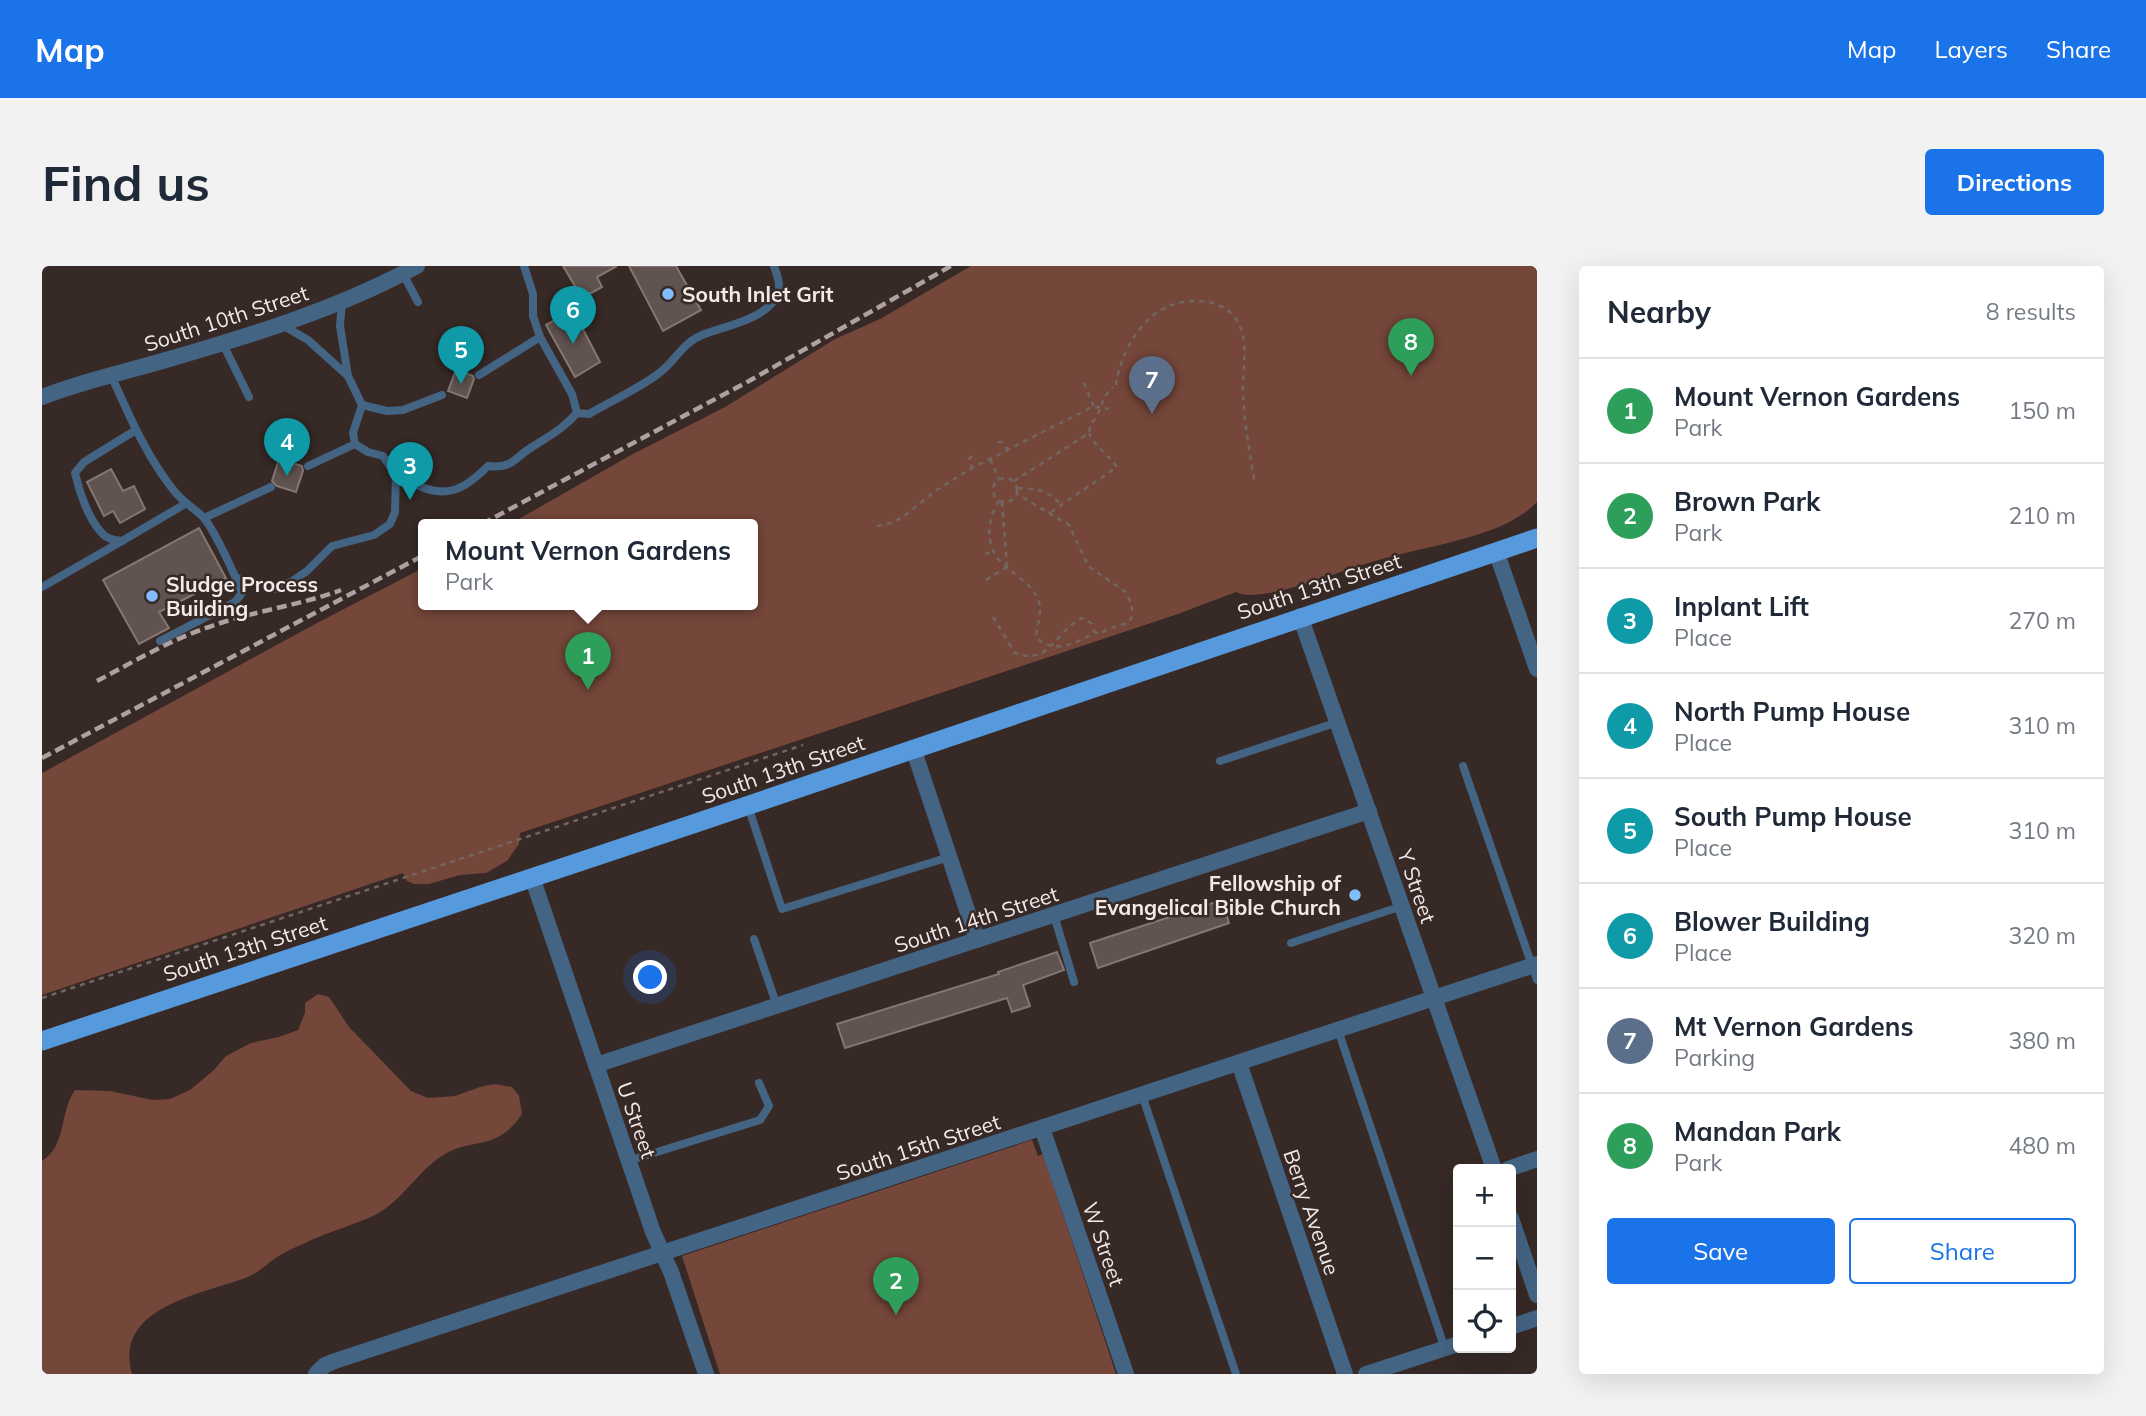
<!DOCTYPE html>
<html lang="en">
<head>
<meta charset="utf-8">
<style>
	body { margin:0; font-family:Mulish,sans-serif; background:#f2f2f3; color:#1f2937 }
	.controls { position:absolute; right:21px; bottom:21px; display:grid; overflow:hidden; border-radius:7px; box-shadow:0 7px 28px #0002 }
	.controls button { width:63px; height:63px; display:grid; place-items:center; padding:0; border:0; border-bottom:2px solid #e0e1e3; background:#fff; color:#1f2937; font:35px sans-serif }
	.you { position:absolute; left:609px; top:712px; width:24px; height:24px; margin:-18px; border:5px solid #fff; border-radius:50%; background:#1a73e8; box-shadow:0 0 0 10px #1a73e833 }
	.badge { display:grid; place-items:center; width:46px; height:46px; border-radius:50%; background:#1a73e8; color:#fff; font-size:23px; font-weight:700 }
	.pin { position:absolute; translate:-50% -58px; filter:drop-shadow(0 2px 4px #0008) }
	.pin::after { content:''; position:absolute; top:37px; width:24px; height:21px; background:inherit; clip-path:polygon(0 0,100% 0,50% 100%) }
	.popup { position:absolute; left:376px; top:253px; width:340px; height:91px; box-sizing:border-box; display:grid; place-content:center; border-radius:7px; background:#fff; filter:drop-shadow(0 2px 5px #0005); font-size:23px; white-space:nowrap; color:#747a83 }
	.popup b { font-size:26px; color:#1f2937 }
	.popup::after { content:''; position:absolute; left:50%; top:100%; margin-left:-14px; border:14px solid transparent; border-top-color:#fff }
	.list { margin:0; padding:0; list-style:none }
	h2 { display:flex; justify-content:space-between; align-items:center; height:91px; margin:0; padding:0 28px; font-size:30px }
	h2 small { font-size:23px; font-weight:400; color:#747a83 }
	.list li { display:grid; grid-template-columns:46px 1fr auto; gap:21px; align-items:center; box-sizing:border-box; height:105px; padding:0 28px; border-top:2px solid #e0e1e3 }
	.list b { display:block; font-size:26px; white-space:nowrap }
	.list p { margin:0; font-size:23px; white-space:nowrap; color:#747a83 }
	.list em { font-size:23px; font-style:normal; color:#747a83 }
	.actions { display:flex; gap:14px; padding:21px 28px }
	.actions a { flex:1; padding:16px 0; border:2px solid #1a73e8; border-radius:7px; text-align:center; font-size:24px; color:#1a73e8 }
	.actions .main { background:#1a73e8; color:#fff }
	.icon { flex:none; width:38px; height:38px; fill:none; stroke:currentColor; stroke-width:2; stroke-linecap:round; stroke-linejoin:round }
	.map { position:relative; flex:none; width:1495px; height:1108px; overflow:hidden; border-radius:7px }
	header { display:flex; align-items:center; gap:42px; box-sizing:border-box; height:98px; padding:0 35px; background:#1a73e8; color:#fff }
	header strong { font-size:33px }
	nav { display:flex; gap:38px; margin-inline-start:auto; font-size:24px }
	.intro { display:flex; align-items:center; justify-content:space-between; box-sizing:border-box; height:168px; padding:0 42px }
	h1 { margin:0; font-size:49px }
	.button { padding:18px 32px; border-radius:7px; background:#1a73e8; color:#fff; font-size:24px; font-weight:700 }
	main { display:flex; gap:42px; padding:0 42px }
	aside { flex:1; background:#fff; border-radius:7px; box-shadow:0 7px 28px #0002 }
	.map>svg:first-child { display:block }
</style>
</head>
<body>
<header>
<strong>Map</strong>
<nav><a>Map</a><a>Layers</a><a>Share</a></nav>
</header>
<div class="intro"><h1>Find us</h1><a class="button">Directions</a></div>
<main>
<div class="map">
<svg width="1495" height="1108" viewBox="0 0 1495 1108">
	<rect width="100%" height="100%" fill="#362926"/>
	<g fill="#75463a">
		<path d="M929 0H1495V236C1484 248 1465 258 1449 264 1414 277 1376 283 1340 293 1302 303 1258 323 1221 328 1212 329 1202 330 1194 326L1136 348 478 567 477 578 465 595 444 607 418 609 387 618H372L365 615 361 607 0 729V507L275 357 381 302 382 338H710V258H468L589 189 683 141 793 73 838 53Z"/>
		<path d="M276 728 287 731 307 761 369 825 386 832 413 830 438 821 453 818 470 821 477 830 480 848C453 888 430 869 398 891 375 907 359 935 335 948 311 960 284 966 261 978 251 982 241 987 232 993 224 999 216 1007 206 1011 162 1028 71 1040 90 1108H0V895C25 879 17 847 33 824L68 825 111 834 128 833 148 824 172 804 184 790 209 777 237 771 256 764 263 747V737Z"/>
		<path d="M990 874 996 890 1001 888 1074 1108H678L640 990Z"/>
	</g>
	<g fill="#61534f" stroke="#857672" stroke-width="2">
		<path d="M521 0H575L555 11 560 21 540 32Z"/>
		<path d="M587 0H634L659 44 621 65Z"/>
		<path d="M531 44 558 96 533 111 504 59Z"/>
		<path d="M414 104 431 110 432 113 425 132 406 125Z"/>
		<path d="M237 193 260 200 261 205 254 226 235 220 230 215Z"/>
		<path d="M69 203 81 225 92 220 103 243 78 257 71 245 62 250 45 216Z"/>
		<path d="M157 262 184 312 117 346 127 362 97 378 61 314Z"/>
		<path d="M1180 634 1187 657 1056 702 1048 677Z"/>
		<path d="M1015 686 1022 704 981 719 988 740 970 746 965 732 803 782 795 758 957 708 956 706Z"/>
	</g>
	<g fill="none" stroke-linecap="round" stroke-linejoin="round">
		<g stroke="#726663" stroke-width="2.5" stroke-dasharray="5 5" stroke-linecap="butt">
			<path d="M1042 117 1052 141"/>
			<path d="M1074 119C1077 93 1094 60 1116 46 1141 29 1187 29 1199 63 1206 83 1200 106 1201 127 1202 157 1208 188 1213 218"/>
			<path d="M956 176H960L966 184"/>
			<path d="M930 190 927 193 930 202"/>
			<path d="M948 193 957 213"/>
			<circle cx="963" cy="224" r="12"/>
			<path d="M972 215 1047 167C1048 159 1050 158 1054 151 1061 139 1059 132 1071 121"/>
			<path d="M976 222C996 223 1007 224 1019 239"/>
			<path d="M957 235C944 254 943 283 962 299 974 310 989 317 996 333 1001 347 995 357 994 371 1010 389 1036 377 1053 366L1057 368C1080 353 1100 366 1085 327L1046 300 1027 259 975 228"/>
			<path d="M960 236 965 301"/>
			<path d="M1009 246 1075 201C1066 188 1053 181 1047 167"/>
			<path d="M835 260 849 257 861 251 893 225 930 202 1048 142 1057 141 1067 143"/>
			<path d="M943 288 952 285"/>
			<path d="M944 314 965 301"/>
			<path d="M951 351 973 387C1008 400 1013 365 1040 352L1049 357 1052 365"/>
			<path d="M0 732 761 479"/>
		</g>
		<g stroke="#446484" stroke-width="8">
			<path d="M361 8 376 36"/>
			<path d="M300 35 298 60 306 110"/>
			<path d="M181 78 207 131"/>
			<path d="M69 109C87 149 105 192 133 226 141 236 152 242 161 251 172 263 194 311 200 327L193 336 118 375"/>
			<path d="M437 109 498 71"/>
			<path d="M320 139 345 145 361 144 400 129"/>
			<path d="M535 147 547 148C569 135 596 123 616 108 633 96 640 77 660 69 685 59 719 55 735 31 740 21 735 9 732 0"/>
			<path d="M94 164 42 196 33 207C37 225 46 252 59 266 64 273 72 274 80 275L143 238"/>
			<path d="M266 200 313 178"/>
			<path d="M354 209C395 230 411 235 446 200 471 203 472 192 490 181 507 170 521 163 535 147L530 128 498 71 491 50V28L482 0"/>
			<path d="M162 252 229 221"/>
			<path d="M195 312 232 323 249 316 265 305 290 280 332 269 348 258 353 246 354 209 341 190 326 186 313 178 311 167 320 139 306 110 266 74 240 59"/>
			<path d="M0 321 80 275"/>
			<path d="M1178 495 1296 456"/>
			<path d="M1421 500 1495 714"/>
			<path d="M706 540 740 643 907 591"/>
			<path d="M1012 649 1032 716"/>
			<path d="M712 673 735 740"/>
			<path d="M1249 677 1360 640"/>
			<path d="M1296 764 1403 1083"/>
			<path d="M1100 829 1194 1108"/>
			<path d="M586 895 718 854 727 840 717 817"/>
		</g>
		<g stroke="#446484" stroke-width="16">
			<path d="M0 131C40 115 83 106 124 94 210 69 296 43 375 0"/>
			<path d="M1454 285 1495 403"/>
			<path d="M1258 350 1452 903"/>
			<path d="M871 482 935 674"/>
			<path d="M490 611 611 966 629 1006 664 1108"/>
			<path d="M1197 797 1303 1108"/>
			<path d="M554 799 1327 545"/>
			<path d="M1000 862 1084 1108"/>
			<path d="M1466 903 1495 893"/>
			<path d="M1469 952 1495 1029"/>
			<path d="M1469 1061 1495 1052"/>
			<path d="M274 1108 283 1099 293 1095 1495 698"/>
			<path d="M1324 1108 1416 1078"/>
		</g>
		<path stroke="#5699dc" stroke-width="19" d="M0 775 654 557 1495 272"/>
		<g stroke="#ada2a0" stroke-width="4.5" stroke-dasharray="10 5" stroke-linecap="butt">
			<path d="M440 258 707 115 909 0"/>
			<path d="M55 415C91 396 128 374 167 361 210 345 256 340 299 324"/>
			<path d="M0 492 382 289"/>
		</g>
	</g>
	<g fill="#81bdfa" stroke="#362926" stroke-width="2.5">
		<circle cx="626" cy="28" r="7"/>
		<circle cx="110" cy="330" r="7"/>
		<circle cx="1313" cy="629" r="7"/>
	</g>
	<g text-anchor="middle" dominant-baseline="central" stroke-width="5" stroke-linejoin="round" paint-order="stroke">
		<g font-size="21" font-weight="bold" fill="#f3eae8" stroke="#362926" text-anchor="start">
			<text x="640" y="28">South Inlet Grit</text>
			<text x="124" y="318">Sludge Process<tspan x="124" dy="24">Building</tspan></text>
			<text x="1299" y="617" text-anchor="end">Fellowship of<tspan x="1299" dy="24">Evangelical Bible Church</tspan></text>
		</g>
		<g font-size="21" fill="#f3eae8" stroke="#362926">
			<text transform="translate(184 52) rotate(-18)">South 10th Street</text>
			<text transform="translate(1277 320) rotate(-18)">South 13th Street</text>
			<text transform="translate(741 503) rotate(-19)">South 13th Street</text>
			<text transform="translate(1375 620) rotate(71)">Y Street</text>
			<text transform="translate(934 653) rotate(-18)">South 14th Street</text>
			<text transform="translate(203 682) rotate(-18)">South 13th Street</text>
			<text transform="translate(595 854) rotate(71)">U Street</text>
			<text transform="translate(876 881) rotate(-18)">South 15th Street</text>
			<text transform="translate(1270 946) rotate(71)">Berry Avenue</text>
			<text transform="translate(1062 978) rotate(71)">W Street</text>
		</g>
	</g>
</svg>
<div class="controls">
<button>+</button>
<button>−</button>
<button><svg class="icon" aria-label="locate" viewBox="0 0 24 24"><circle cx="12" cy="12" r="6"/><path d="M12 2v4M12 18v4M2 12h4M18 12h4"/></svg></button>
</div>
<div class="you"></div>
<div class="pin badge" style="left:546px;top:424px;background:#2e9e5b">1</div>
<div class="popup"><b>Mount Vernon Gardens</b>Park</div>
<div class="pin badge" style="left:854px;top:1049px;background:#2e9e5b">2</div>
<div class="pin badge" style="left:368px;top:234px;background:#0f9aa8">3</div>
<div class="pin badge" style="left:245px;top:210px;background:#0f9aa8">4</div>
<div class="pin badge" style="left:419px;top:118px;background:#0f9aa8">5</div>
<div class="pin badge" style="left:531px;top:78px;background:#0f9aa8">6</div>
<div class="pin badge" style="left:1110px;top:148px;background:#5c6f8a">7</div>
<div class="pin badge" style="left:1369px;top:110px;background:#2e9e5b">8</div>
</div>
<aside>
<h2>Nearby<small>8 results</small></h2>
<ul class="list">
<li><span class="badge" style="background:#2e9e5b">1</span><div><b>Mount Vernon Gardens</b><p>Park</p></div><em>150 m</em></li>
<li><span class="badge" style="background:#2e9e5b">2</span><div><b>Brown Park</b><p>Park</p></div><em>210 m</em></li>
<li><span class="badge" style="background:#0f9aa8">3</span><div><b>Inplant Lift</b><p>Place</p></div><em>270 m</em></li>
<li><span class="badge" style="background:#0f9aa8">4</span><div><b>North Pump House</b><p>Place</p></div><em>310 m</em></li>
<li><span class="badge" style="background:#0f9aa8">5</span><div><b>South Pump House</b><p>Place</p></div><em>310 m</em></li>
<li><span class="badge" style="background:#0f9aa8">6</span><div><b>Blower Building</b><p>Place</p></div><em>320 m</em></li>
<li><span class="badge" style="background:#5c6f8a">7</span><div><b>Mt Vernon Gardens</b><p>Parking</p></div><em>380 m</em></li>
<li><span class="badge" style="background:#2e9e5b">8</span><div><b>Mandan Park</b><p>Park</p></div><em>480 m</em></li>
</ul>
<div class="actions"><a class="main">Save</a><a>Share</a></div>
</aside>
</main>
</body>
</html>
